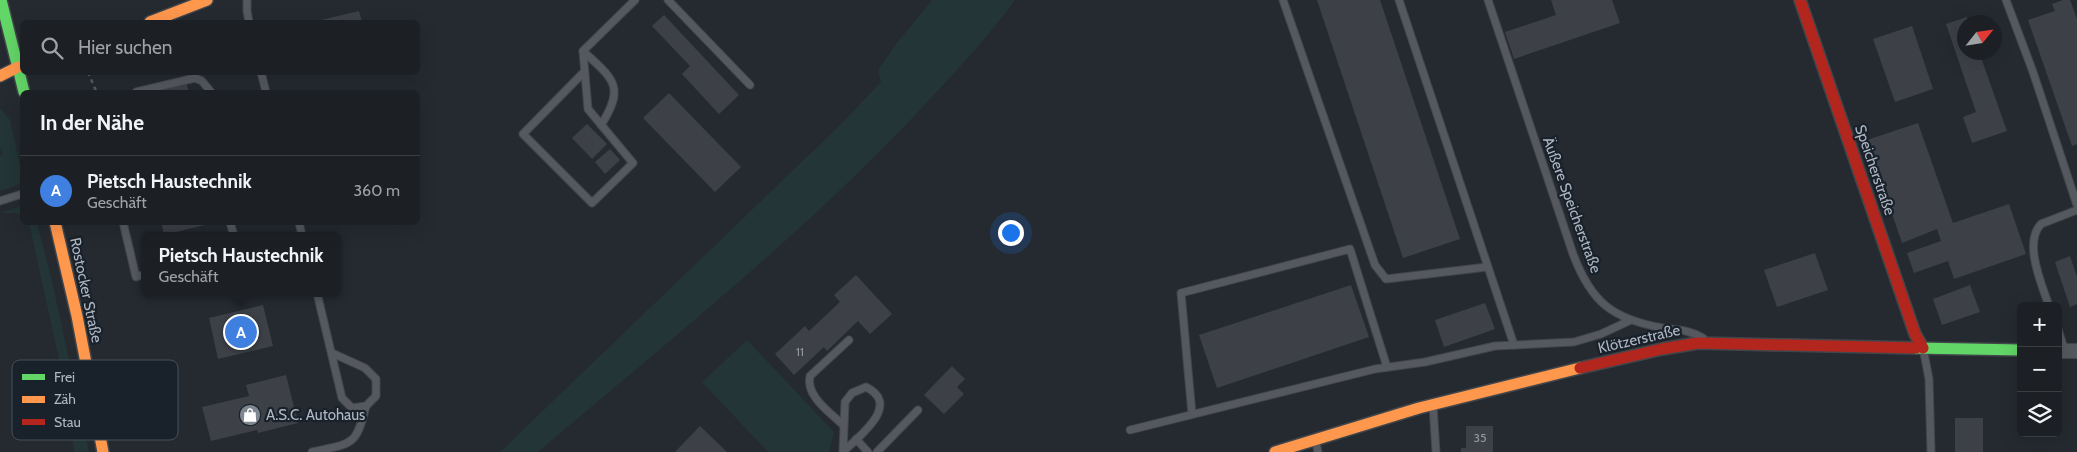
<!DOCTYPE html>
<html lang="de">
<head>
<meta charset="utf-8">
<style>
	body { margin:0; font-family:Cabin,sans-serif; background:#292d31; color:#f1f3f6 }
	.controls { position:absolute; right:15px; bottom:15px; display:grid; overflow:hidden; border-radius:8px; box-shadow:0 5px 20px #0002 }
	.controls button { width:45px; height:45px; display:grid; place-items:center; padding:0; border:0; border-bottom:1px solid #3a3e41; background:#1c2024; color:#f1f3f6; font:25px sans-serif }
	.compass { position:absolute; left:1957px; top:15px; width:45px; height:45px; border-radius:50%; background:#1c2024; box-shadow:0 5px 20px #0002; rotate:60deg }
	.you { position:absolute; left:1010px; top:232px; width:18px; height:18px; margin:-12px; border:4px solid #fff; border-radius:50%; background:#1a73e8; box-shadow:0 0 0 8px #1a73e833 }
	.badge { display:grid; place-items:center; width:32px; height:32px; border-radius:50%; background:#7e8690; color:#fff; font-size:16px; font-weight:700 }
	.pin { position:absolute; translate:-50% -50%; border:2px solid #fff; box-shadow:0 1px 5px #0006 }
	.popup { position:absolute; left:141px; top:232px; width:200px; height:65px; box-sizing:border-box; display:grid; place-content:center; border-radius:8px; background:#1c2024; filter:drop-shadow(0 1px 4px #0005); font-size:16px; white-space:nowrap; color:#a0a3a6 }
	.popup b { font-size:19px; color:#f1f3f6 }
	.popup::after { content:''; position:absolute; left:50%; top:100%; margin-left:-10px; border:10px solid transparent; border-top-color:#1c2024 }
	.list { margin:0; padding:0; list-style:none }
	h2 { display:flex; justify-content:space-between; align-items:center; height:65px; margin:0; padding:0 20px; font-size:21px }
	h2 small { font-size:16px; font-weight:400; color:#a0a3a6 }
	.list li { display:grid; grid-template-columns:32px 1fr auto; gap:15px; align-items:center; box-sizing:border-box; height:70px; padding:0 20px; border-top:1px solid #3a3e41 }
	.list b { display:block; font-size:19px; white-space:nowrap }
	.list p { margin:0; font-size:16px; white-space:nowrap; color:#a0a3a6 }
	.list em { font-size:16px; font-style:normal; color:#a0a3a6 }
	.icon { flex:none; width:28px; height:28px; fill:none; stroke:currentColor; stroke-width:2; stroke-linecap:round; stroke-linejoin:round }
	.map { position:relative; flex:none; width:2077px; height:452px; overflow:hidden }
	.search { position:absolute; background:#1c2024; box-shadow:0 5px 20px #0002; left:20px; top:20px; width:400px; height:55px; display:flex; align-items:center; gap:12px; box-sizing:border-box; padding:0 18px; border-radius:8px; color:#a0a3a6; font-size:19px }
	.panel { position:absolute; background:#1c2024; box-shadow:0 5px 20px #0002; left:20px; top:90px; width:400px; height:135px; border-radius:8px }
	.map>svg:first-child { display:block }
</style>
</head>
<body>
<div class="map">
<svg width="2077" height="452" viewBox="0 0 2077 452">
	<rect width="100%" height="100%" fill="#252a30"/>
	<g fill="#233536">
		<path d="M932 0H1015C989 36 959 68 929 100 810 229 671 339 538 452H500L838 127 881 82 878 70 896 44Z"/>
		<path d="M0 108 10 120 22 175V180L16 186 0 191V156L3 154 0 147Z"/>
		<path d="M22 206V218L17 213H0Z"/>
		<path d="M29 223H37L52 281 89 452H74L67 396Z"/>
		<path d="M747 340 834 432 829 452H768L702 382Z"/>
	</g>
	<g fill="#3d4147">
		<path d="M1317 0H1380L1460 239 1403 258Z"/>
		<path d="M1551 0H1612L1620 23 1514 59 1505 32 1556 15Z"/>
		<path d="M2063 0H2070L2077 19V144L2072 146 2028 20 2055 11 2052 4Z"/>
		<path d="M359 11 362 22H313Z"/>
		<path d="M664 15 739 95 719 114 682 74 690 66 652 26Z"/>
		<path d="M1967 17 1969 22H1964V52H1979L2007 131 1972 143 1963 117 1976 112 1946 24Z"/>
		<path d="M1912 26 1933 89 1895 102 1873 39Z"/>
		<path d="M186 82 189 92H147Z"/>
		<path d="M669 93 741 167 715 192 643 118Z"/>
		<path d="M1918 123 1953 223 2009 204 2026 254 1954 279 1948 261 1914 273 1907 253 1941 241 1937 229 1902 243 1867 140Z"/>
		<path d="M587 124 607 144 592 159 572 138Z"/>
		<path d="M610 149 620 160 605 174 595 162Z"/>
		<path d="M161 222H213V223L164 235Z"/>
		<path d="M1815 253 1828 290 1777 307 1764 270Z"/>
		<path d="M2070 256 2077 277V304L2070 307 2055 262Z"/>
		<path d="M856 275 892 314 870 334 858 321 827 351 824 347 794 375 775 354 805 326 809 331 840 302 834 295Z"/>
		<path d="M1351 285 1369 337 1217 388 1199 335Z"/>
		<path d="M1970 285 1980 312 1942 325 1933 299Z"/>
		<path d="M1485 303 1495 329 1444 347 1435 320Z"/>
		<path d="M263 305 273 346 218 359 209 318Z"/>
		<path d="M952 366 965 379 957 387 964 394 944 414 924 395Z"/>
		<path d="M286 375 298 423 258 433 257 430 211 441 202 407 249 396 246 385Z"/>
		<rect x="1955" y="418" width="28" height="34"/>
		<path d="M700 426 727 452H675Z"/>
		<path d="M1466 426H1493V452H1461V448H1466Z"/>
	</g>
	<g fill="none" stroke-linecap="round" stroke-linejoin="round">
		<g stroke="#42464b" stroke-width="9">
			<g id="lane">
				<path d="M247 0V11L249 22"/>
				<path d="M668 0 750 85"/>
				<path d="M1283 0 1375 265 1386 279 1487 267"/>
				<path d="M1399 0 1514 345"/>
				<path d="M1488 0 1573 254C1591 302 1612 319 1663 328 1677 330 1691 330 1703 338"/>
				<path d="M2006 0 2033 72 2077 205"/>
				<path d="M583 51C613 79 626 86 601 125"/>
				<path d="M261 72 266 92"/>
				<path d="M584 72 523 134 592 203 633 163 588 109 583 51 635 0"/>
				<path d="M136 92 195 78 202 81 211 92"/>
				<path d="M0 201 22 194"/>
				<path d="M123 222 136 277 145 274"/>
				<path d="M230 222 234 236"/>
				<path d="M299 222 302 236"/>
				<path d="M317 293 342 398 352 408 366 406 376 396V379L365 368 332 353"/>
				<path d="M2049 306C2042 285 2023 243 2041 224L2077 210"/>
				<path d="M2058 329 2065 351"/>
				<path d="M1923 348 1929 379 1931 452"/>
				<path d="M1433 405 1436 452"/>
				<path d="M1192 414 1181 293 1350 249 1387 367"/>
				<path d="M843 425C831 413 805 396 810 376L849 340"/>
				<path d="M1130 430 1375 369 1425 362 1495 346 1574 342 1601 334 1631 320"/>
				<path d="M1315 438 1318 452"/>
				<path d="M856 439 868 452"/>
				<path d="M312 452C352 443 356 447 366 406"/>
				<path d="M843 452C859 436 902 405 866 387L852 393 845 402 843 452"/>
				<path d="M877 452 918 410"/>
			</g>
		</g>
		<g stroke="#42464b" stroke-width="16">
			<path id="street" d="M2058 351H2077"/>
		</g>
		<g stroke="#42464b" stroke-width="14">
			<g id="fast">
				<path d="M1 0 24 92"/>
				<path d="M1916 348 2021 350"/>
			</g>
		</g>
		<g stroke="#42464b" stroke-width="14">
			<g id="slow">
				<path d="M150 22 207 0"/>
				<path d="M0 76 18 67"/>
				<path d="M55 222 77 316 103 452"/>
				<path d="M1275 452 1419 408 1580 368"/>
			</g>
		</g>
		<g stroke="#42464b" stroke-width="14">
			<g id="jam">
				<path d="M1800 0 1915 334 1923 348"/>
				<path d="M1580 368 1662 349 1698 343 1916 348"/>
			</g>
		</g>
		<path stroke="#585d63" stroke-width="2.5" stroke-dasharray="4 4" stroke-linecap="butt" d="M88 72 96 91"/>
		<use href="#lane" stroke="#55595f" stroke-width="7"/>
		<use href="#street" stroke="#55595f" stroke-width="14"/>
		<use href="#fast" stroke="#63d668" stroke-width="11"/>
		<use href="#slow" stroke="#ff974d" stroke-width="11"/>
		<use href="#jam" stroke="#b3261e" stroke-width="11"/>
	</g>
	<defs>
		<g id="shop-disc" transform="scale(1.125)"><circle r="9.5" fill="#7e8690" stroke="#19212a"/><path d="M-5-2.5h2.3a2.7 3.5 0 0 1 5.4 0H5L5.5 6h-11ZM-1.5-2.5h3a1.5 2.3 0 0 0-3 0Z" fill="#fff"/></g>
	</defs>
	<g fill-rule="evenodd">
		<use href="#shop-disc" x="250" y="415"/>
	</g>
	<g text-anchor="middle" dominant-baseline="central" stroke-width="4.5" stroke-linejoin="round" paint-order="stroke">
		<g font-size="12" fill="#929aa4">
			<text x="800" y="351">11</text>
			<text x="1480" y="437">35</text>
		</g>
		<g font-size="15" fill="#aeb7c3" stroke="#19212a">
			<text transform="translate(1875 170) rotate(71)">Speicherstraße</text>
			<text transform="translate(1572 205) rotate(70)">Äußere Speicherstraße</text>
			<text transform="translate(86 290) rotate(78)">Rostocker Straße</text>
			<text transform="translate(1639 339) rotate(-13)">Klötzerstraße</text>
		</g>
		<g font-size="15" fill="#aeb7c3" stroke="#19212a" text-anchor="start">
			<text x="266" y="415">A.S.C. Autohaus</text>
		</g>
	</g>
	<rect x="12" y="360" width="166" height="80" rx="8" fill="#19212a" stroke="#464e58" stroke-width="1"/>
	<rect x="22" y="374" width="23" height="6" fill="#63d668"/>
	<rect x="22" y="396" width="23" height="7" fill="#ff974d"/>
	<rect x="22" y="419" width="23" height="6" fill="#b3261e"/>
	<g font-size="14" fill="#aeb7c3">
		<text x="54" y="382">Frei</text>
		<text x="54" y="404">Zäh</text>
		<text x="54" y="427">Stau</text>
	</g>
</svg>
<div class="controls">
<button>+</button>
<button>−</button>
<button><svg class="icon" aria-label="layers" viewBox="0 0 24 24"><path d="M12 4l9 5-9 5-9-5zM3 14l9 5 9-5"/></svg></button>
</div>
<svg class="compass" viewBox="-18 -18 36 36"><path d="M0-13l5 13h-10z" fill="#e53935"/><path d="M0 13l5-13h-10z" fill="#a0a3a6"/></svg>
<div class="you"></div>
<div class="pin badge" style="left:241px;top:332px;background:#3f7fe0">A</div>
<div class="popup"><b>Pietsch Haustechnik</b>Geschäft</div>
<div class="search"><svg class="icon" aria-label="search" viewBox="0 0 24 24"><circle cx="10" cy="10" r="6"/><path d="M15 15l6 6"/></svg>Hier suchen</div>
<section class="panel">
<h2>In der Nähe<small></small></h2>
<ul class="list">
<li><span class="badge" style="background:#3f7fe0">A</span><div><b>Pietsch Haustechnik</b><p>Geschäft</p></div><em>360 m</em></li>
</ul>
</section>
</div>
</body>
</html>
